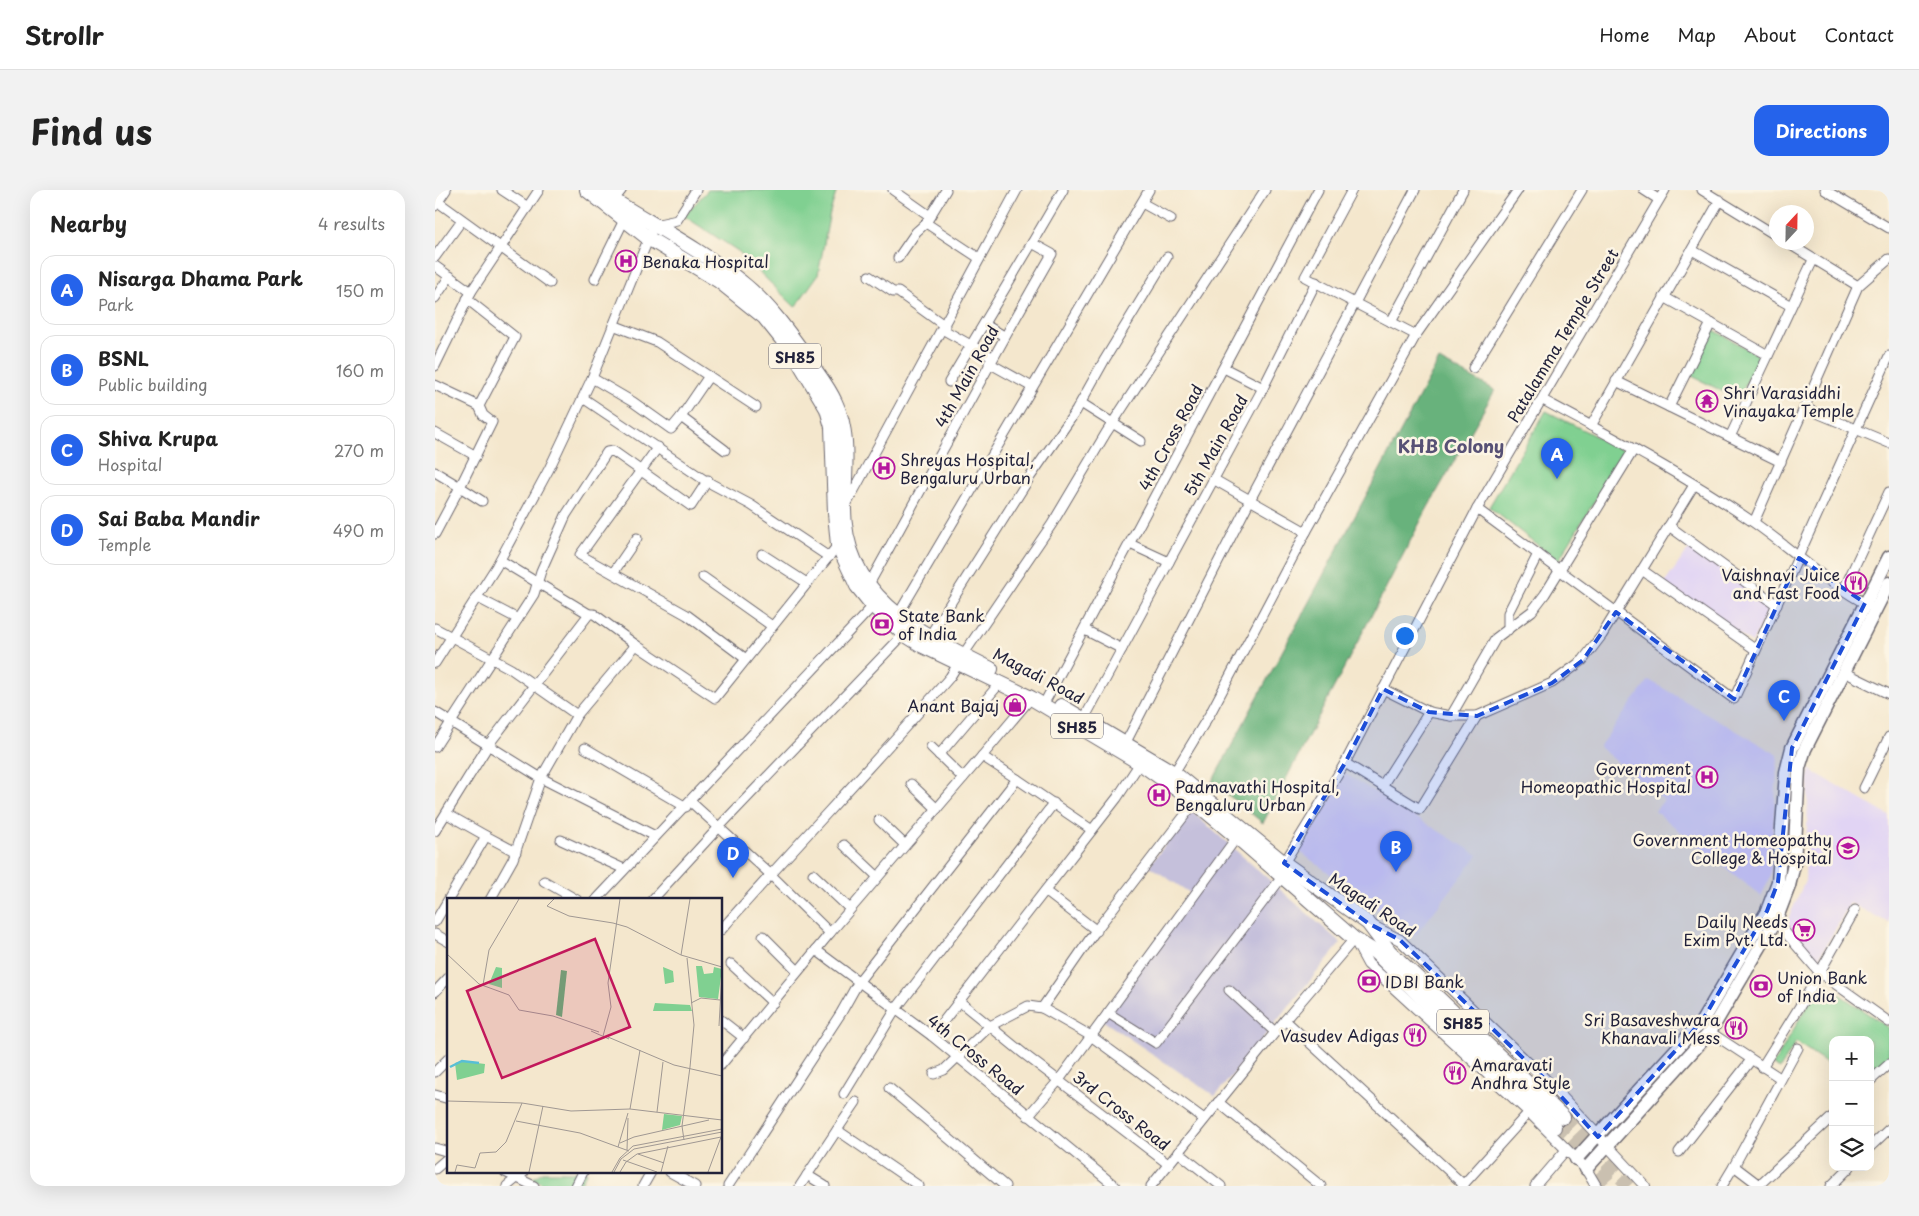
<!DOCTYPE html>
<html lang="en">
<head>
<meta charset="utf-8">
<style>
	body { margin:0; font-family:"Playpen Sans",sans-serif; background:#f2f2f2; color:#222 }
	.controls { position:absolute; right:15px; bottom:15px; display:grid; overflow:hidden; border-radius:10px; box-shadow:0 5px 20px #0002 }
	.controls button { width:45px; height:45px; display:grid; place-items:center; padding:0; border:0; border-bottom:1px solid #e0e0e0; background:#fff; color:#222; font:25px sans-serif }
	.compass { position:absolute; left:1334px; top:15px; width:45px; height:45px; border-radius:50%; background:#fff; box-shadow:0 5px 20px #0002; rotate:22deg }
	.you { position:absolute; left:969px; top:445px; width:18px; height:18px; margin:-12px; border:4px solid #fff; border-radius:50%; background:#1a73e8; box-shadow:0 0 0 8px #1a73e833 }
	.badge { display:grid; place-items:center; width:32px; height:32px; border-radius:50%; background:#2563eb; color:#fff; font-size:16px; font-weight:700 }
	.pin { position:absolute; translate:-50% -41px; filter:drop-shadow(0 1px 2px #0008) }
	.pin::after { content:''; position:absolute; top:26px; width:18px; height:15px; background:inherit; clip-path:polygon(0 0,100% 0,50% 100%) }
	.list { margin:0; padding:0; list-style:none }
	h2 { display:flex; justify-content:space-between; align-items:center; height:65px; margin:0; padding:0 20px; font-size:21px }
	h2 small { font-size:16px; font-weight:400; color:#767676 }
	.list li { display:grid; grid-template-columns:32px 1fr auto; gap:15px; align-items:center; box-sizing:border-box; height:70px; margin:0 10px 10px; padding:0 10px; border:1px solid #e0e0e0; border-radius:15px }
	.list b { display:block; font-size:19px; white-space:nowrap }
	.list p { margin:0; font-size:16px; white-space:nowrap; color:#767676 }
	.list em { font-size:16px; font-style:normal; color:#767676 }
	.icon { flex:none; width:28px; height:28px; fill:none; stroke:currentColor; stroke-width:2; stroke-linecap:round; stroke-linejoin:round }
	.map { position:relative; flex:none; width:1454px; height:996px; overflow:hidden; border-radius:15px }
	header { display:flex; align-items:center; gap:30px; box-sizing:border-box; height:70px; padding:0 25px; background:#fff; border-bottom:1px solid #e0e0e0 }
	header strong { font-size:24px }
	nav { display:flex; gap:28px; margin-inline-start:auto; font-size:18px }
	.intro { display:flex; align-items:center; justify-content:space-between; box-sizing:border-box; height:120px; padding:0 30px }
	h1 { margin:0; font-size:35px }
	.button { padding:12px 22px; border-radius:15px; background:#2563eb; color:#fff; font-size:18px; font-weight:700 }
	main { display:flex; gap:30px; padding:0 30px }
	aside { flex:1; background:#fff; border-radius:15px; box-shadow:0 5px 20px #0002 }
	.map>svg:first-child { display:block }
</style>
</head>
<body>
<header>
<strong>Strollr</strong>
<nav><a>Home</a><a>Map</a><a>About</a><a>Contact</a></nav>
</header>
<div class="intro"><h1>Find us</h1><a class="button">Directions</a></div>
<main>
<aside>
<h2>Nearby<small>4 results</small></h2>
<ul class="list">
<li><span class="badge">A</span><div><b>Nisarga Dhama Park</b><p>Park</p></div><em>150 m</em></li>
<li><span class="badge">B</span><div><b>BSNL</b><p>Public building</p></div><em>160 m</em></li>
<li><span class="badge">C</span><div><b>Shiva Krupa</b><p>Hospital</p></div><em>270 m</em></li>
<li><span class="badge">D</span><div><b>Sai Baba Mandir</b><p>Temple</p></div><em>490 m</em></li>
</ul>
</aside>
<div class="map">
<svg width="1454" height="996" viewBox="0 0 1454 996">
	<rect width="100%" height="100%" fill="#fcf5e5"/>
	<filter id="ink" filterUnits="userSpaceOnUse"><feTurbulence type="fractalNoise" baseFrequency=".02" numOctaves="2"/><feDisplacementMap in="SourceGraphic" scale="10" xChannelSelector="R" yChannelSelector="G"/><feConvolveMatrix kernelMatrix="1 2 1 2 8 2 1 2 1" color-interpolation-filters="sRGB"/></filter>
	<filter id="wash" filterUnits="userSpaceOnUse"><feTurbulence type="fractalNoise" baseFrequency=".0096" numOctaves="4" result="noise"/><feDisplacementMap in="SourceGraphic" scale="20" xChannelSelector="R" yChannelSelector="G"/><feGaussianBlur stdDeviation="1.12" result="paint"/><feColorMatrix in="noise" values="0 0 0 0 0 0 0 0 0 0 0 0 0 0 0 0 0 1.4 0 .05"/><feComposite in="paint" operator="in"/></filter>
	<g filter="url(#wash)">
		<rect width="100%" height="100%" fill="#f4e7cd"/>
		<g fill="#e1d4f4">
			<path d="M1255 357 1335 415 1317 453 1229 394Z"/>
			<path d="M1214 490 1343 565 1335 687 1326 706 1220 621 1229 610 1164 557Z"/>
			<path d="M1374 579 1454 626V733L1415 713 1383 770 1350 736 1370 691Z"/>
			<path d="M910 584 1043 665 980 746 864 661Z"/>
		</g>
		<path fill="#c5c0db" d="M756 621 906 753 780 906 664 828 755 703 714 676Z"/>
		<g fill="#80d091" stroke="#517966">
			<path d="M273 0H402L395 22 383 85 360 117 303 61 249 26Z"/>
			<path d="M1277 139 1325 166 1303 209 1255 185Z"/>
			<path d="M1111 221 1190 261 1123 371 1054 317Z"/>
			<path d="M1386 792 1454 838V868L1435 884V850H1398V877L1361 852 1345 879 1338 875Z"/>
			<path d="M108 982H152L144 996H111L98 988Z"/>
		</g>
		<path fill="#68b27b" stroke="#456a5b" d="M1004 170 1060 200 992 319 828 633 777 592Z"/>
	</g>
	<g filter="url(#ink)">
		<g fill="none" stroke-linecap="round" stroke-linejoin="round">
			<g stroke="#cac0b0" stroke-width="14" stroke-dasharray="14 7" stroke-linecap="butt">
				<path d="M1128 927 1194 996"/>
				<path d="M1119 937 1155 971 1177 996"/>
			</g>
			<g stroke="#6c676e" stroke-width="11">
				<g id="minor">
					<path d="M67 0 93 17"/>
					<path d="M458 0 495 26"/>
					<path d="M511 0 491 33 544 68"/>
					<path d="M917 0 870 87 981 145"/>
					<path d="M1209 0 1223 9"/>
					<path d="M1267 0 1342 46"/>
					<path d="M1390 0 1454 38"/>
					<path d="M3 12 115 93"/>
					<path d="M707 13 736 29"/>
					<path d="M0 16 11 0"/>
					<path d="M1351 52 1423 96"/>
					<path d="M1257 60 1356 116"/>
					<path d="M0 67 27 30"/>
					<path d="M463 68 481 42 491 33"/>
					<path d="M0 76 36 102"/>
					<path d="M434 86 458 102H463L510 136"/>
					<path d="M160 89 189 30"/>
					<path d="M1229 107 1333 165"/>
					<path d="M0 108 15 86"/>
					<path d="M32 109 80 147 44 216 48 225 57 232 25 297 47 311"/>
					<path d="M956 132 1028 0"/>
					<path d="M549 134 569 146"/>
					<path d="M178 135 222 152 321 217"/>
					<path d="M507 139 557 167"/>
					<path d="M554 173 597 197"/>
					<path d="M0 176 36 102 104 0"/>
					<path d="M789 178 828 198"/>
					<path d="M1038 178 1147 0"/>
					<path d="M157 188 198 212 236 239 246 227 274 186"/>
					<path d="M1181 191 1346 272"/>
					<path d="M514 192 597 53"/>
					<path d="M0 195 44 216"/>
					<path d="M148 208 271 291 316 315 394 367"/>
					<path d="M1108 210C1179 248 1251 286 1318 332 1357 359 1392 394 1435 416"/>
					<path d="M646 213 706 251"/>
					<path d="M1234 217 1276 133"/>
					<path d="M1370 218 1454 253"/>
					<path d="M246 227 290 260"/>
					<path d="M1156 236 1285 10"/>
					<path d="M0 243 41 266"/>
					<path d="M1295 247 1378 70"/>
					<path d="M223 257 145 365 252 425 311 469"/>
					<path d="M0 282 25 297 0 344"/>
					<path d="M778 289 871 342"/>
					<path d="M410 317 582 0"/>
					<path d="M1042 319 1299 509 1454 166"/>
					<path d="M1319 332 1423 96 1454 69"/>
					<path d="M1234 336 1342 415"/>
					<path d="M695 354 734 372"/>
					<path d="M327 364 372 393"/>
					<path d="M65 370 154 424"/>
					<path d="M1207 380 1321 460"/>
					<path d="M178 383 202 348"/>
					<path d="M268 387 337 436"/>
					<path d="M433 396C495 285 554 173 617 64L597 53 628 0"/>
					<path d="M1409 399 1454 302"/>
					<path d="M41 407 83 429"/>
					<path d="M463 425 714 0"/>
					<path d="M0 438 76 479 142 525"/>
					<path d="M650 440 687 459"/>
					<path d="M1073 440V423L1103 364"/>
					<path d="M494 447 595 287 641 221 670 169 732 67"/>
					<path d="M528 465 617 334 671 243 830 0"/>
					<path d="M0 473 61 377 114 279 157 188 219 35 242 30 261 0"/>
					<path d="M1409 482 1454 504"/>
					<path d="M948 499 994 522 1016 526H1042L1117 493 1148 470 1167 445 1259 295"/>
					<path d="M612 508 883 0"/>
					<path d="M0 522 106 588 220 646"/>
					<path d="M1016 526 1061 448 1097 421 1110 404 1199 259"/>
					<path d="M649 529 828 198 881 92"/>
					<path d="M0 557 99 404 106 381 131 325 172 262 178 261 256 316 273 290"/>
					<path d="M496 557 528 588"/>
					<path d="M150 558 251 617"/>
					<path d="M688 558 815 310 980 0"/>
					<path d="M504 565 565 493"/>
					<path d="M910 573 985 619 1042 526"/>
					<path d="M739 583 776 522 871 342 981 145 1083 0"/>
					<path d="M582 589 657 640"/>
					<path d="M476 594 502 619"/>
					<path d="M947 596 994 522"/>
					<path d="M1429 598 1454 547"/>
					<path d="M256 612 335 684 395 743 286 875"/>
					<path d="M760 612 659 743 607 818 656 846 769 929"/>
					<path d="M444 630 470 655"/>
					<path d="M0 641 54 554 154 424H159L201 455"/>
					<path d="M51 646 81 662"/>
					<path d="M126 650 189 679"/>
					<path d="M409 655 443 687"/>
					<path d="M849 673 910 573 1042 319 1230 0"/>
					<path d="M378 684 415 719"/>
					<path d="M109 691 142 710"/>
					<path d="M610 701 662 741"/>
					<path d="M55 710 78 669 106 588 142 525 201 455 280 508 403 355"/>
					<path d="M161 710 438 416"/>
					<path d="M217 710 284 637 469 444"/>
					<path d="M1337 727 1385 783 1454 832"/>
					<path d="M0 732 51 646 12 624"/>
					<path d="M286 740C361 655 440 573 515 487L523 474"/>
					<path d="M395 743 547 566"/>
					<path d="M0 744 14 752"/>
					<path d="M328 746 363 781"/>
					<path d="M381 760 497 846 680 996"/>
					<path d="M296 774 338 813"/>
					<path d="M794 800 840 842"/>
					<path d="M0 802 14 787"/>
					<path d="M524 811 589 864 733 974"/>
					<path d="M673 823 721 853 847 687"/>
					<path d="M286 830 309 848"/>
					<path d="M850 830 1029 995"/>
					<path d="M1275 842 1345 888"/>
					<path d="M497 846 682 608 705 573"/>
					<path d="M1327 877 1373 803 1420 720"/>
					<path d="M0 882 14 868"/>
					<path d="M499 884 509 880 555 836 593 816 607 818"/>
					<path d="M1435 891 1454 874"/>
					<path d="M454 898 570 996"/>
					<path d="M409 904 461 819 619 613"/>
					<path d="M0 905 14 909"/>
					<path d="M783 912 886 996"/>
					<path d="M593 926 624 890 802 647"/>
					<path d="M402 940 421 912"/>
					<path d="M1435 957 1454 939"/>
					<path d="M0 958 14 962"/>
					<path d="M743 962 786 996"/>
					<path d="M1244 962 1316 870"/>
					<path d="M1299 976 1363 858"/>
					<path d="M0 979 14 967"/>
					<path d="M70 982 99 996"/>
					<path d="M235 982 260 996"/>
					<path d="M372 985 390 996"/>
					<path d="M72 996 89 982"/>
					<path d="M141 996 148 982"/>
					<path d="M208 996 216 982"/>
					<path d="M293 996 406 823 424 791 582 589 547 566 596 508"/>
					<path d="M365 996 402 940 484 996"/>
					<path d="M716 996 850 830 919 749"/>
					<path d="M1027 996 1094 922"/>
					<path d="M1100 996 1131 960"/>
					<path d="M1287 996 1299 976 1324 995 1398 926"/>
					<path d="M1396 996 1415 977"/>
				</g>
			</g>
			<g stroke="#6c676e" stroke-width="12">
				<g id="tertiary">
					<path d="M174 15 186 0"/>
					<path d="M936 735 965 750 1112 891 1210 996"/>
					<path d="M920 750 933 774 1094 922 1151 979 1161 996"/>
				</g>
			</g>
			<g stroke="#6c676e" stroke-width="15">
				<g id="secondary">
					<path d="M1141 969 1267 831 1332 721 1343 692 1351 582 1357 558 1454 367"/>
					<path d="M1151 979 1275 842 1341 730 1354 696 1359 674 1364 578 1370 559 1454 393"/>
				</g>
			</g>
			<g stroke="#6c676e" stroke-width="16">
				<g id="primary">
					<path d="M152 0 213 48 284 91 329 127 361 167 392 219 397 237 400 323 403 355 422 396 438 416 469 444 488 456 596 508 705 573 760 612 802 647 919 749 940 762 1119 937"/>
					<path d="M169 0 178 10C220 36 266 60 305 91 332 112 352 140 372 168 381 182 393 196 400 212 415 242 410 280 409 313 406 406 484 443 556 479"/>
					<path d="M626 516 739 583 849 673 933 733 954 761 1128 927"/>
				</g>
			</g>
			<use href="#minor" stroke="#fff" stroke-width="9"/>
			<use href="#tertiary" stroke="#fff" stroke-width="10"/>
			<use href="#secondary" stroke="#fff" stroke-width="12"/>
			<use href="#primary" stroke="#fff" stroke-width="14"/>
		</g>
	</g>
	<path fill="#1d4ed8" fill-opacity="0.2" stroke="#1d4ed8" stroke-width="4" stroke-dasharray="10 6" stroke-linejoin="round" d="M1364 368 1430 413 1357 558 1343 692 1332 721 1267 831 1163 947 1112 891 965 750 933 733 849 673 910 573 948 499 994 522 1042 526 1117 493 1148 470 1181 422 1299 509Z"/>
	<defs>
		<g id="hospital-ring" transform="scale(1.125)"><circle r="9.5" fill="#fcf5e5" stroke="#b5179e" stroke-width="1.5"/><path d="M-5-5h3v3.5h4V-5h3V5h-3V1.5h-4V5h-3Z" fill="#b5179e"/></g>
		<g id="temple-ring" transform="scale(1.125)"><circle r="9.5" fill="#fcf5e5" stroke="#b5179e" stroke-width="1.5"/><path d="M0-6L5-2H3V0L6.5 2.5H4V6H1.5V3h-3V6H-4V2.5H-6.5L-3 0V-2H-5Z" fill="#b5179e"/></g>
		<g id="restaurant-ring" transform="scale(1.125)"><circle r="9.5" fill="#fcf5e5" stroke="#b5179e" stroke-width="1.5"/><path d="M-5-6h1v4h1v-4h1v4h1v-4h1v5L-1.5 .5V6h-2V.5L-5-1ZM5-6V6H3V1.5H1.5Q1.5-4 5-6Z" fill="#b5179e"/></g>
		<g id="bank-ring" transform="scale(1.125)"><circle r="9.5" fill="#fcf5e5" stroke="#b5179e" stroke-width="1.5"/><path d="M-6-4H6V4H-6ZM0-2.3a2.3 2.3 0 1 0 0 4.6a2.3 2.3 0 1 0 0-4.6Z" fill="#b5179e"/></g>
		<g id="shop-ring" transform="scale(1.125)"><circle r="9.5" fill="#fcf5e5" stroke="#b5179e" stroke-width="1.5"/><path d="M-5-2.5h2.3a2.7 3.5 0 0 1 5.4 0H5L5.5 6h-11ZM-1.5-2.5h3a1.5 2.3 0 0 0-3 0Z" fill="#b5179e"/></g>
		<g id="university-ring" transform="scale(1.125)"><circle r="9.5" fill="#fcf5e5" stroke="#b5179e" stroke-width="1.5"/><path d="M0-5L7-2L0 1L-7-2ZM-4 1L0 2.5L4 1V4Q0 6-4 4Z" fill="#b5179e"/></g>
		<g id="supermarket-ring" transform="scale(1.125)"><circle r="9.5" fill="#fcf5e5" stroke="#b5179e" stroke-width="1.5"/><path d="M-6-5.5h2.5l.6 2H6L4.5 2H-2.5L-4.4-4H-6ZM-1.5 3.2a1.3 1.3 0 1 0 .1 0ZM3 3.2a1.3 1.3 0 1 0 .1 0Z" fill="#b5179e"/></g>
	</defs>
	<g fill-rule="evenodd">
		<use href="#hospital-ring" x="191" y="71"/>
		<use href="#temple-ring" x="1272" y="211"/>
		<use href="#hospital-ring" x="449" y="278"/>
		<use href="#restaurant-ring" x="1421" y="393"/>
		<use href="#bank-ring" x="447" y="434"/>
		<use href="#shop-ring" x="580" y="515"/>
		<use href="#hospital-ring" x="1272" y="587"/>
		<use href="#hospital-ring" x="724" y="605"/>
		<use href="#university-ring" x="1413" y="658"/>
		<use href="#supermarket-ring" x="1369" y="740"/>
		<use href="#bank-ring" x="934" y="791"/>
		<use href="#bank-ring" x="1326" y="796"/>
		<use href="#restaurant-ring" x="1301" y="838"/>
		<use href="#restaurant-ring" x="980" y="845"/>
		<use href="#restaurant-ring" x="1020" y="883"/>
	</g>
	<g text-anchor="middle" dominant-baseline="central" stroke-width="5" stroke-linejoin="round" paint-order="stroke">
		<g fill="#fcf5e5" stroke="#63616e" stroke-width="1">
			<rect x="334" y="153.5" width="52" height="25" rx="4"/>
			<rect x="616" y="523.5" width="52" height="25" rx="4"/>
			<rect x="1002" y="819.5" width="52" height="25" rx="4"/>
		</g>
		<g font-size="15" font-weight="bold" fill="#22223b">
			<text x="360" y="166">SH85</text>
			<text x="642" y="536">SH85</text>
			<text x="1028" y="832">SH85</text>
		</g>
		<g font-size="16" fill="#22223b" stroke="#fcf5e5" text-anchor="start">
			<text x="207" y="71">Benaka Hospital</text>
			<text x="1288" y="202">Shri Varasiddhi<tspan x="1288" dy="18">Vinayaka Temple</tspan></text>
			<text x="465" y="269">Shreyas Hospital,<tspan x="465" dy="18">Bengaluru Urban</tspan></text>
			<text x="1405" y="384" text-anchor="end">Vaishnavi Juice<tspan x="1405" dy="18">and Fast Food</tspan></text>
			<text x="463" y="425">State Bank<tspan x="463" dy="18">of India</tspan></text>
			<text x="564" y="515" text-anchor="end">Anant Bajaj</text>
			<text x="1256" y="578" text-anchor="end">Government<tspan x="1256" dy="18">Homeopathic Hospital</tspan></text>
			<text x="740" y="596">Padmavathi Hospital,<tspan x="740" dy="18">Bengaluru Urban</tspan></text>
			<text x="1397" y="649" text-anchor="end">Government Homeopathy<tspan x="1397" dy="18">College &amp; Hospital</tspan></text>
			<text x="1353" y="731" text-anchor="end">Daily Needs<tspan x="1353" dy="18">Exim Pvt. Ltd.</tspan></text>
			<text x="1342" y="787">Union Bank<tspan x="1342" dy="18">of India</tspan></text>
			<text x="950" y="791">IDBI Bank</text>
			<text x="1285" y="829" text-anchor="end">Sri Basaveshwara<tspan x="1285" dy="18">Khanavali Mess</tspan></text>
			<text x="964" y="845" text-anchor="end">Vasudev Adigas</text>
			<text x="1036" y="874">Amaravati<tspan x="1036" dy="18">Andhra Style</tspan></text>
		</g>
		<g font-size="16" fill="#22223b" stroke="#fcf5e5">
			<text transform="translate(1127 145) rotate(-59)">Patalamma Temple Street</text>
			<text transform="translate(531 186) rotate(-61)">4th Main Road</text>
			<text transform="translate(735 247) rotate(-62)">4th Cross Road</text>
			<text transform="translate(780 255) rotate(-61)">5th Main Road</text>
			<text transform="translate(604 485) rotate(28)">Magadi Road</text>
			<text transform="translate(938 714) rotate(34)">Magadi Road</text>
			<text transform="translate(541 864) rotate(39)">4th Cross Road</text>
			<text transform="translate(687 920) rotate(38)">3rd Cross Road</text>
		</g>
		<g font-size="18" font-weight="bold" fill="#575175" stroke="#fcf5e5">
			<text x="1016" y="255">KHB Colony</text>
		</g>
	</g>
	<g transform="translate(12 708)">
		<rect width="275" height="275" fill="#f4e7cd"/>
		<path d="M249 68H255L257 76 266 75 267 69 275 71 271 101 252 99ZM49 69 55 70V90L42 86ZM216 69 226 73 227 84 218 86ZM208 105 243 107 245 113H206ZM15 163 38 166 37 175 10 182 8 165ZM217 216 235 218 233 227 215 232Z" fill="#80d091"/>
		<path d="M114 72 120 73 115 119 109 117Z" fill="#68b27b"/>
		<path fill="none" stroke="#58bfd5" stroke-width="2.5" d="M3 169 15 163 32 165"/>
		<path fill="none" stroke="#a09893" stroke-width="1" d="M107 1 100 8 122 18 166 25M166 25 180 29 234 57 275 69M0 56 32 86 62 97 72 112 106 118 152 134M234 57 243 1M240 60 247 127 243 169M36 87 42 52 72 1M244 105 254 100 273 102M272 128 275 73M144 133 162 141M156 138 164 109 161 85 173 1M161 139 227 167 275 178M0 203 75 205M183 211 193 152M210 214 216 164M181 215 171 249 182 253M69 223 133 235 171 249M237 242 235 228 243 169M173 245 187 239 262 222M180 252 181 220M191 256 217 265M176 262 210 274M8 274 10 267 28 270 33 255 49 254 59 244 75 205 124 213 183 211 275 222M82 274 96 208M165 274 173 260 186 248 275 231M167 274 174 261 187 251 275 234M173 274 179 264 190 256 274 239M214 274 221 248M261 274 274 239"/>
		<path fill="#c2185b" fill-opacity="0.15" stroke="#c2185b" stroke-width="2.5" d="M148 41 183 129 55 180 20 93Z"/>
		<rect width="275" height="275" fill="none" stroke="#22223b" stroke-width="2.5"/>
	</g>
</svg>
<div class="controls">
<button>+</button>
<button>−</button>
<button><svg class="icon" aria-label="layers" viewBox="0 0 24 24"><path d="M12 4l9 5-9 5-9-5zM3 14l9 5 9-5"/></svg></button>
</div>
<svg class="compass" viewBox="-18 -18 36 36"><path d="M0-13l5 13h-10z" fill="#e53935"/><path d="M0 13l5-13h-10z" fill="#767676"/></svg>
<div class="you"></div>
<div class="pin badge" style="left:1122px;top:289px">A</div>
<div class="pin badge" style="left:961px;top:682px">B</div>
<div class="pin badge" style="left:1349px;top:531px">C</div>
<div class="pin badge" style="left:298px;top:688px">D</div>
</div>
</main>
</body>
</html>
